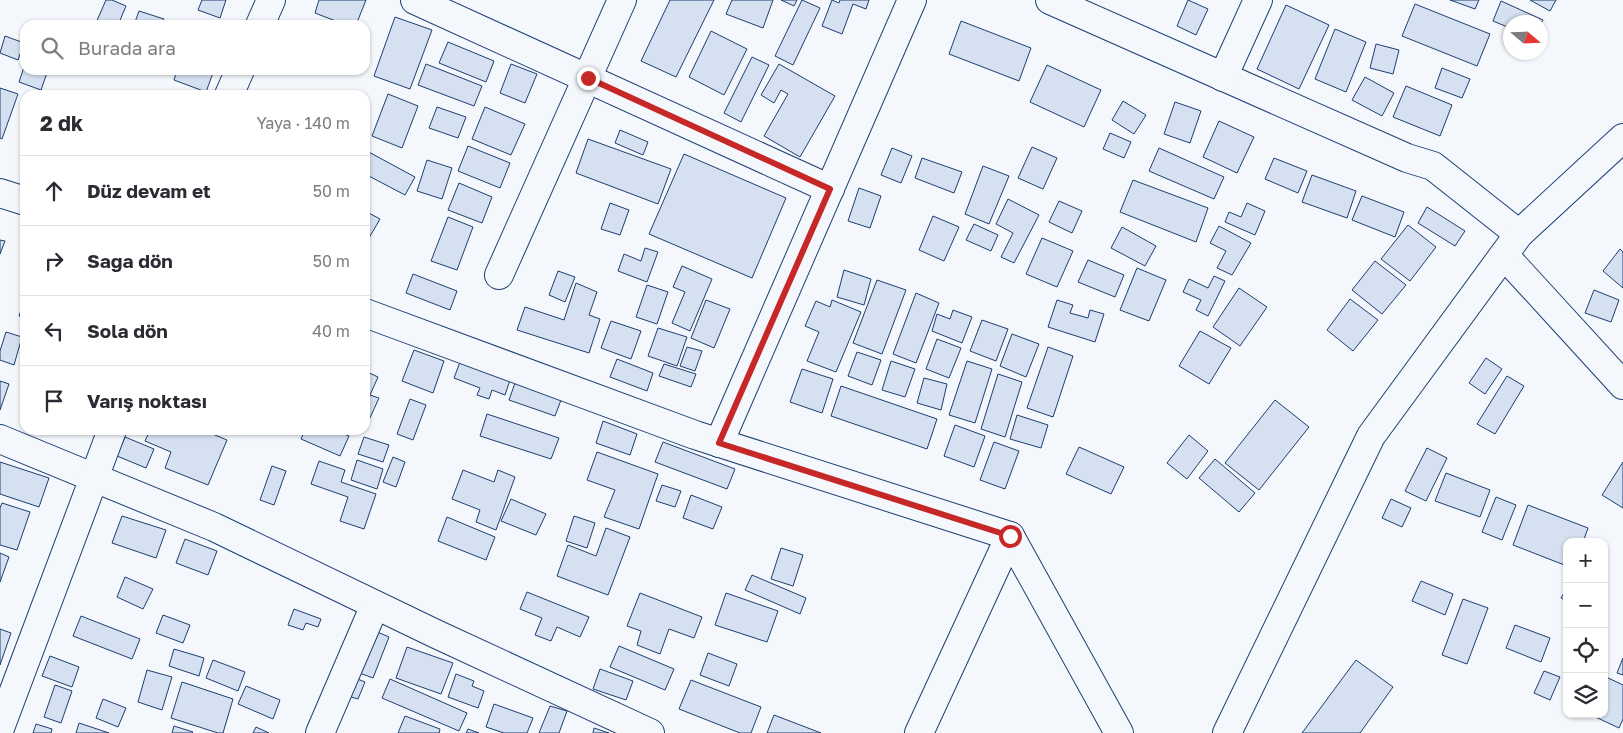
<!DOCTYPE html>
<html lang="tr">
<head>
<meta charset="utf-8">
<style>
	body { margin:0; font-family:"Golos Text",sans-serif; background:#f2f2f3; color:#2b2b33 }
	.controls { position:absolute; right:15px; bottom:15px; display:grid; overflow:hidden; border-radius:10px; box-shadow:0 1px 4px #0004 }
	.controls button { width:45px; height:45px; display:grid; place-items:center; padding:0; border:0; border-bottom:1px solid #e1e1e2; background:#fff; color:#2b2b33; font:25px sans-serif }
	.compass { position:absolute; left:1503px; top:15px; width:45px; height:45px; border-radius:50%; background:#fff; box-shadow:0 1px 4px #0004; rotate:109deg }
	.stop { position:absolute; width:15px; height:15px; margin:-11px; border:4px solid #c62828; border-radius:50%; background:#fff }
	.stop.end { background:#c62828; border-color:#fff; box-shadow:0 1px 5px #0008 }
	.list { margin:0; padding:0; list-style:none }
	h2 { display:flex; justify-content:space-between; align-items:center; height:65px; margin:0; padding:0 20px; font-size:21px }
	h2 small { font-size:16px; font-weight:400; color:#7c7c81 }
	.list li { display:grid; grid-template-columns:32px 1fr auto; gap:15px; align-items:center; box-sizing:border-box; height:70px; padding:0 20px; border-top:1px solid #e1e1e2 }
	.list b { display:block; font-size:19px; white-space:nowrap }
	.list em { font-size:16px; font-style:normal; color:#7c7c81 }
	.icon { flex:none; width:28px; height:28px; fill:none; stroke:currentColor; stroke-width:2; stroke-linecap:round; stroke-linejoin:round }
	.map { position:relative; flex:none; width:1623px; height:733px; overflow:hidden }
	.search { position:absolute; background:#fff; box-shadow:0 1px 4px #0004; left:20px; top:20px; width:350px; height:55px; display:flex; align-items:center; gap:12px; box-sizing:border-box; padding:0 18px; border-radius:15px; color:#7c7c81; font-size:19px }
	.panel { position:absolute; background:#fff; box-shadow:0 1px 4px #0004; left:20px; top:90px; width:350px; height:345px; border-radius:15px }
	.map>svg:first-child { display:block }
</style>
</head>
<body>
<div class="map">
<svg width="1623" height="733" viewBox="0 0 1623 733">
	<rect width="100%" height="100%" fill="#f4f7fb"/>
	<g fill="#d5e0f0" stroke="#1d3f73">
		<path d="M106 0H112L126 6 118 25H95Z"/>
		<path d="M202 0H226L220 18 198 10Z"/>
		<path d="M319 0H366L356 25H346L315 13Z"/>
		<path d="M670 0H714L676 77 641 61Z"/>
		<path d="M732 0H773L763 28 726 14Z"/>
		<path d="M781 0H797L794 6Z"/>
		<path d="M802 0 820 8 793 65 775 56Z"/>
		<path d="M832 0 839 3 840 0H869L866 9 853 4 842 34 822 26Z"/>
		<path d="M1188 0 1208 9 1196 35 1177 26Z"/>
		<path d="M1450 0H1479L1475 9Z"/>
		<path d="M1530 0H1556L1550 11Z"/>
		<path d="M1501 1 1543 20 1540 25V22H1510V28L1493 21Z"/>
		<path d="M1415 4 1490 34 1477 66 1402 36Z"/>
		<path d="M1286 5 1329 25 1299 89 1257 69Z"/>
		<path d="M139 11 164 19 162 25H134Z"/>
		<path d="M395 17 432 30 410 89 374 76Z"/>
		<path d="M961 21 1031 48 1019 81 949 54Z"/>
		<path d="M1335 29 1366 42 1346 92 1315 79Z"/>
		<path d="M711 31 747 49 724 95 689 77Z"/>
		<path d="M5 36 24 43 18 60 0 53Z"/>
		<path d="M448 42 494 61 486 82 439 63Z"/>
		<path d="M1376 44 1399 50 1393 74 1370 68Z"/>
		<path d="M752 57 769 65 741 122 724 113Z"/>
		<path d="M25 64V70H48L41 90 19 82Z"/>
		<path d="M426 64 482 86 474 106 418 85Z"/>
		<path d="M511 64 537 74 525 103 500 93Z"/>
		<path d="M779 64 835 96 800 157 764 136 788 94 781 90 774 103 761 95Z"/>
		<path d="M1047 65 1101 90 1084 127 1030 102Z"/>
		<path d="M1442 68 1470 79 1462 98 1435 88Z"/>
		<path d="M177 70H214L206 92 174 80Z"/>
		<path d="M1365 77 1394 93 1382 116 1352 100Z"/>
		<path d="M1406 86 1452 105 1440 136 1393 117Z"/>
		<path d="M0 88 18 94 2 139 0 138Z"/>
		<path d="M388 94 418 106 402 148 372 136Z"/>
		<path d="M1123 101 1146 115 1134 134 1112 120Z"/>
		<path d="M1175 102 1201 111 1190 143 1164 134Z"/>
		<path d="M437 107 466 117 458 138 429 128Z"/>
		<path d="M485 107 525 124 511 155 472 139Z"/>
		<path d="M1219 121 1254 137 1237 173 1203 157Z"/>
		<path d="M620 130 648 142 643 155 615 143Z"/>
		<path d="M1110 133 1131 142 1124 158 1103 149Z"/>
		<path d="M588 139 671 169 658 204 576 173Z"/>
		<path d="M468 146 510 163 500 188 458 171Z"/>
		<path d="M1032 147 1057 158 1043 189 1018 178Z"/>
		<path d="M892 148 912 156 901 183 881 175Z"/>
		<path d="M1159 148 1224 177 1214 199 1149 171Z"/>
		<path d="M365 150 415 177 405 195 365 174Z"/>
		<path d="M684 154 786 198 752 278 649 234Z"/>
		<path d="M922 158 962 172 954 193 915 178Z"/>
		<path d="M1274 158 1307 171 1298 193 1265 179Z"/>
		<path d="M427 160 452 168 442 199 417 191Z"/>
		<path d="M983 166 1009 176 989 224 965 214Z"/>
		<path d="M1312 175 1356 191 1347 218 1302 202Z"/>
		<path d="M1133 180 1208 208 1196 242 1120 212Z"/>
		<path d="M459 183 492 197 482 223 448 210Z"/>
		<path d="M859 188 881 196 870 228 848 221Z"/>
		<path d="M1362 196 1404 212 1395 237 1352 220Z"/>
		<path d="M1008 199 1039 215 1014 263 1001 257 1013 233 996 224Z"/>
		<path d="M1059 201 1082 211 1072 233 1049 222Z"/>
		<path d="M610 203 629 210 620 235 601 229Z"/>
		<path d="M1247 203 1265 211 1255 235 1225 222 1229 212 1241 217Z"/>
		<path d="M1427 207 1465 231 1455 246 1418 223Z"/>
		<path d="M365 211 380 219 369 238 365 236Z"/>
		<path d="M933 216 959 227 944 261 919 250Z"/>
		<path d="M448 217 473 227 457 270 431 261Z"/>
		<path d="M974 224 998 235 991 251 966 240Z"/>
		<path d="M1408 225 1436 247 1410 281 1381 259Z"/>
		<path d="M1219 226 1251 243 1232 275 1217 268 1226 251 1210 243Z"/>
		<path d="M1122 227 1156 246 1145 266 1111 248Z"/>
		<path d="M1042 238 1073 251 1057 287 1026 274Z"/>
		<path d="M0 240 5 241 0 254Z"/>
		<path d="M645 248 658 252 647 282 618 271 624 254 641 261Z"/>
		<path d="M1620 249 1623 252V288L1603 271Z"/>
		<path d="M1088 260 1124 275 1115 297 1078 282Z"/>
		<path d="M1375 261 1406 285 1382 314 1352 290Z"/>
		<path d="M682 266 712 279 690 331 672 323 685 292 673 287Z"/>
		<path d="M1137 268 1166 280 1149 321 1120 310Z"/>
		<path d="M844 270 871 279 864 305 837 297Z"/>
		<path d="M558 271 575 277 565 302 549 295Z"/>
		<path d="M413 274 457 291 450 310 406 293Z"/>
		<path d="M1214 276 1225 281 1208 316 1196 310 1201 300 1183 292 1189 279 1208 288Z"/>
		<path d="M877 280 906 290 882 354 853 343Z"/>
		<path d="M576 283 597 292 589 315 600 319 589 353 517 330 525 307 564 320Z"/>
		<path d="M647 285 668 292 657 324 636 317Z"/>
		<path d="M1239 288 1267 307 1240 346 1213 327Z"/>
		<path d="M1594 290 1619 300 1611 322 1585 313Z"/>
		<path d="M916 293 939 303 916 363 893 354Z"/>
		<path d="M25 299V318L19 316Z"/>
		<path d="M1350 299 1378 320 1353 351 1327 330Z"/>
		<path d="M706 300 730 309 714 348 691 338Z"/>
		<path d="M832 300 861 312 836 372 807 361 819 332 805 326 816 301 830 307Z"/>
		<path d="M1057 300 1073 305 1070 313 1088 318 1090 310 1104 314 1095 342 1048 327Z"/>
		<path d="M953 310 972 317 962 343 932 331 937 314 950 319Z"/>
		<path d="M982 320 1008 329 996 361 970 351Z"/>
		<path d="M611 321 641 331 631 359 601 348Z"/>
		<path d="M658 328 687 337 677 366 648 356Z"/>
		<path d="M1200 331 1231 348 1209 384 1179 366Z"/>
		<path d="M6 332 22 337 14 365 0 360V351Z"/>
		<path d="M1012 334 1039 344 1026 377 1000 366Z"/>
		<path d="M937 339 961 348 949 378 926 369Z"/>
		<path d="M687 347 702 351 695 371 680 366Z"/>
		<path d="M1048 347 1073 356 1053 417 1027 408Z"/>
		<path d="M414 350 444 361 433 393 402 381Z"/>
		<path d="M857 352 881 360 872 385 848 376Z"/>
		<path d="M1486 358 1502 369 1485 394 1469 383Z"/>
		<path d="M617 359 653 373 647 391 610 377Z"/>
		<path d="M891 361 915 369 905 397 882 390Z"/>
		<path d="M967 361 992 369 975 423 949 415Z"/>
		<path d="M460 362 510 380 505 395 492 390 489 399 477 395 480 388 454 378Z"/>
		<path d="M664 364 696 374 691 387 659 376Z"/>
		<path d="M802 369 833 379 822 413 790 402Z"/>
		<path d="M365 371 378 377 370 395 379 398 369 420 365 418Z"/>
		<path d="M998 374 1022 382 1005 437 981 429Z"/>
		<path d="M1507 376 1524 386 1495 434 1477 424Z"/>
		<path d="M924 378 947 384 941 410 917 403Z"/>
		<path d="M0 381 9 384 0 410Z"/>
		<path d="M515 383 561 400 555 416 509 400Z"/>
		<path d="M841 386 937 419 927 449 831 416Z"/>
		<path d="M410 399 426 405 413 440 397 434Z"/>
		<path d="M1275 400 1309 427 1259 490 1225 463Z"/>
		<path d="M487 414 559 438 551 459 480 436Z"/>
		<path d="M1017 415 1048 425 1041 448 1010 439Z"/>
		<path d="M603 421 637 434 630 455 596 443Z"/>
		<path d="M955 425 985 436 974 467 944 456Z"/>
		<path d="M150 430H203L227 440 208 485 165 468 171 452 145 441Z"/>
		<path d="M305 430H333L349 436 340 456 301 439Z"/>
		<path d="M1189 435 1208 451 1187 479 1167 463Z"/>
		<path d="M125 437 154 449 146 468 117 456Z"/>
		<path d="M364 437 389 445 383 462 358 454Z"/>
		<path d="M663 442 735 469 727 489 655 462Z"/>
		<path d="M994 442 1019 451 1005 489 980 480Z"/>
		<path d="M1079 447 1124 467 1111 494 1066 474Z"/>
		<path d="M1427 448 1447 458 1426 501 1405 491Z"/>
		<path d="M597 452 658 474 639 529 604 517 615 490 587 480Z"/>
		<path d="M393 457 405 462 396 487 383 482Z"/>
		<path d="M1215 459 1255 493 1239 512 1199 478Z"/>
		<path d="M357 460 383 469 377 489 351 480Z"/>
		<path d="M319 461 345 470 341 482 376 494 364 529 340 521 348 497 311 484Z"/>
		<path d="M0 462 49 478 39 507 0 494Z"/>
		<path d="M1623 462V508L1602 495Z"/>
		<path d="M272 466 286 471 274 505 260 500Z"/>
		<path d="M463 470 494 482 498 470 515 477 496 530 476 522 480 510 452 499Z"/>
		<path d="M1446 473 1490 490 1480 517 1435 501Z"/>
		<path d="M662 485 681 491 675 507 656 501Z"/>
		<path d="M691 495 722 507 713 529 683 518Z"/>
		<path d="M1496 497 1516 505 1502 540 1482 532Z"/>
		<path d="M511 499 546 514 536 535 501 521Z"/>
		<path d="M1391 499 1411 508 1402 527 1382 518Z"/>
		<path d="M2 503 30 512 17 550 0 545V508Z"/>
		<path d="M1528 505 1588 528 1583 542H1567V566L1513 545Z"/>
		<path d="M122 516 166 530 156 558 112 543Z"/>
		<path d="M574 516 595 523 587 548 566 541Z"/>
		<path d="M447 517 495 537 486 560 438 541Z"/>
		<path d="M606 528 630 537 608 595 557 576 568 545 596 556Z"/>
		<path d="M185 539 217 551 208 575 176 563Z"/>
		<path d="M781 548 803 555 793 586 771 579Z"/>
		<path d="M0 553 9 557 0 582Z"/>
		<path d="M752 575 806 598 800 614 745 590Z"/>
		<path d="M125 577 153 589 143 609 117 597Z"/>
		<path d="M1421 581 1453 594 1445 615 1412 601Z"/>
		<path d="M1567 588V601L1561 598Z"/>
		<path d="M527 592 589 617 580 637 557 627 551 641 535 635 542 618 520 609Z"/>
		<path d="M640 593 702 617 694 638 669 629 660 654 637 645 641 631 627 626Z"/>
		<path d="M726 593 778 611 767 642 715 625Z"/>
		<path d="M1463 599 1488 608 1467 664 1442 655Z"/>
		<path d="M294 609 321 619 318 627 306 623 303 630 288 625Z"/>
		<path d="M163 615 190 625 183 643 156 633Z"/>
		<path d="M81 616 140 639 132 659 73 636Z"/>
		<path d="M1515 625 1550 638 1541 662 1506 648Z"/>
		<path d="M0 629 11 633 0 665Z"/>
		<path d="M373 630 389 637 373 678 357 672Z"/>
		<path d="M619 646 674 669 665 690 610 667Z"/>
		<path d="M407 647 453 663 441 694 396 678Z"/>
		<path d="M174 649 204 658 199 676 169 666Z"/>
		<path d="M708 653 737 664 729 686 700 675Z"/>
		<path d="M50 656 79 667 72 687 42 676Z"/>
		<path d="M1623 658V675L1617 673Z"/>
		<path d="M213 660 245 672 238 691 206 678Z"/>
		<path d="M1356 660 1393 687 1360 733H1302Z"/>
		<path d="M600 669 633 681 626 700 593 689Z"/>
		<path d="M147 670 172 677 162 710 138 702Z"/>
		<path d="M1544 671 1560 677 1550 700 1534 693Z"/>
		<path d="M456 674 474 681 472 686 484 691 478 708 448 697Z"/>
		<path d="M1604 676 1623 685V719L1619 728 1589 714H1604Z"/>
		<path d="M355 678 365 682 358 699 348 696Z"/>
		<path d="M390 679 467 713 459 731 382 698Z"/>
		<path d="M691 680 761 707 751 733H740L679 709Z"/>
		<path d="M182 682 233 699 223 733H218L171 718Z"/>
		<path d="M55 685 72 691 61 723 44 717Z"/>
		<path d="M246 686 280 700 273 719 238 704Z"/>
		<path d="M103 699 126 708 118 727 96 718Z"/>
		<path d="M494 704 533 718 527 733H504L486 727Z"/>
		<path d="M550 706 567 711 559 733H539Z"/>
		<path d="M774 715 821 733H767Z"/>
		<path d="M405 716 440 729 439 733H398Z"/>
		<path d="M79 723 109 733H76Z"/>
		<path d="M36 724 52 729 51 733H33Z"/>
		<path d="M174 726 193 732 192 733H172Z"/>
		<path d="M256 727 269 733H253Z"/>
		<path d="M594 728 609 733H593Z"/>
		<path d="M468 729 479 733H466Z"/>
	</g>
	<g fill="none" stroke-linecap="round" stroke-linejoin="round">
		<g stroke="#1d3f73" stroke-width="30">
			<g id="minor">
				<path d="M415 0 830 189"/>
				<path d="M1050 0 1407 158 1433 166 1519 234"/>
				<path d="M260 25 271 0"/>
				<path d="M1223 77 1258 0"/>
				<path d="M229 95 240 70"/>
				<path d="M0 193 25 201"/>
				<path d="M1504 255 1623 385"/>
				<path d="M499 275 622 0"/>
				<path d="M365 313 695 435 1010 536 1119 733"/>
				<path d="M0 439 214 527 436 634 650 733"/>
				<path d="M719 443 912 0"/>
				<path d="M0 728 112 430"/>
				<path d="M320 733 375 605"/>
				<path d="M919 733 1010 536"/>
				<path d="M1227 733 1371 436 1519 234 1623 138"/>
			</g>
		</g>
		<use href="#minor" stroke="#f4f7fb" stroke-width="28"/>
	</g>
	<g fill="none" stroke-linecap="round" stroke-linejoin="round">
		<path stroke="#c62828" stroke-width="6" d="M588 78 830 189 719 443 1010 536"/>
	</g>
</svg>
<div class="controls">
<button>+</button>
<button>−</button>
<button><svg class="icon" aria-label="locate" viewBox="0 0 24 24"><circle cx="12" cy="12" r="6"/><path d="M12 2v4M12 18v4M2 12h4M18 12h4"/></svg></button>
<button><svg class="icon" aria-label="layers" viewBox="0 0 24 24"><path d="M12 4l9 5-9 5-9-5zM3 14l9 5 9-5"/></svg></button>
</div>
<svg class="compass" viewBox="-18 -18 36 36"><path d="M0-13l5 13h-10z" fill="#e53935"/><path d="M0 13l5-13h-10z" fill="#7c7c81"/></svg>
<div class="stop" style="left:1010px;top:536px"></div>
<div class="stop end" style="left:588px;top:78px"></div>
<div class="search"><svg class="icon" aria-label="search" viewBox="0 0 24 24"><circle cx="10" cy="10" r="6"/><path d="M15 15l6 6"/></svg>Burada ara</div>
<section class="panel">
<h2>2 dk<small>Yaya · 140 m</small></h2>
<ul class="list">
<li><svg class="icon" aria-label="ahead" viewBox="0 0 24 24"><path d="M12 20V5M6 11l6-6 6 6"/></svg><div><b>Düz devam et</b></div><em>50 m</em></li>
<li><svg class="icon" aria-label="right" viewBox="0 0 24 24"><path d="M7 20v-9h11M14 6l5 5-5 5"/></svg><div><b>Sağa dön</b></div><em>50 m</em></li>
<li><svg class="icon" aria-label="left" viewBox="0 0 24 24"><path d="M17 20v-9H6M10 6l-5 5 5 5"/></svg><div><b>Sola dön</b></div><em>40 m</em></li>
<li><svg class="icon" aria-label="arrive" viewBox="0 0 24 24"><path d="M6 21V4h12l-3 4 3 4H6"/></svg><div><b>Varış noktası</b></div></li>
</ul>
</section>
</div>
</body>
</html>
